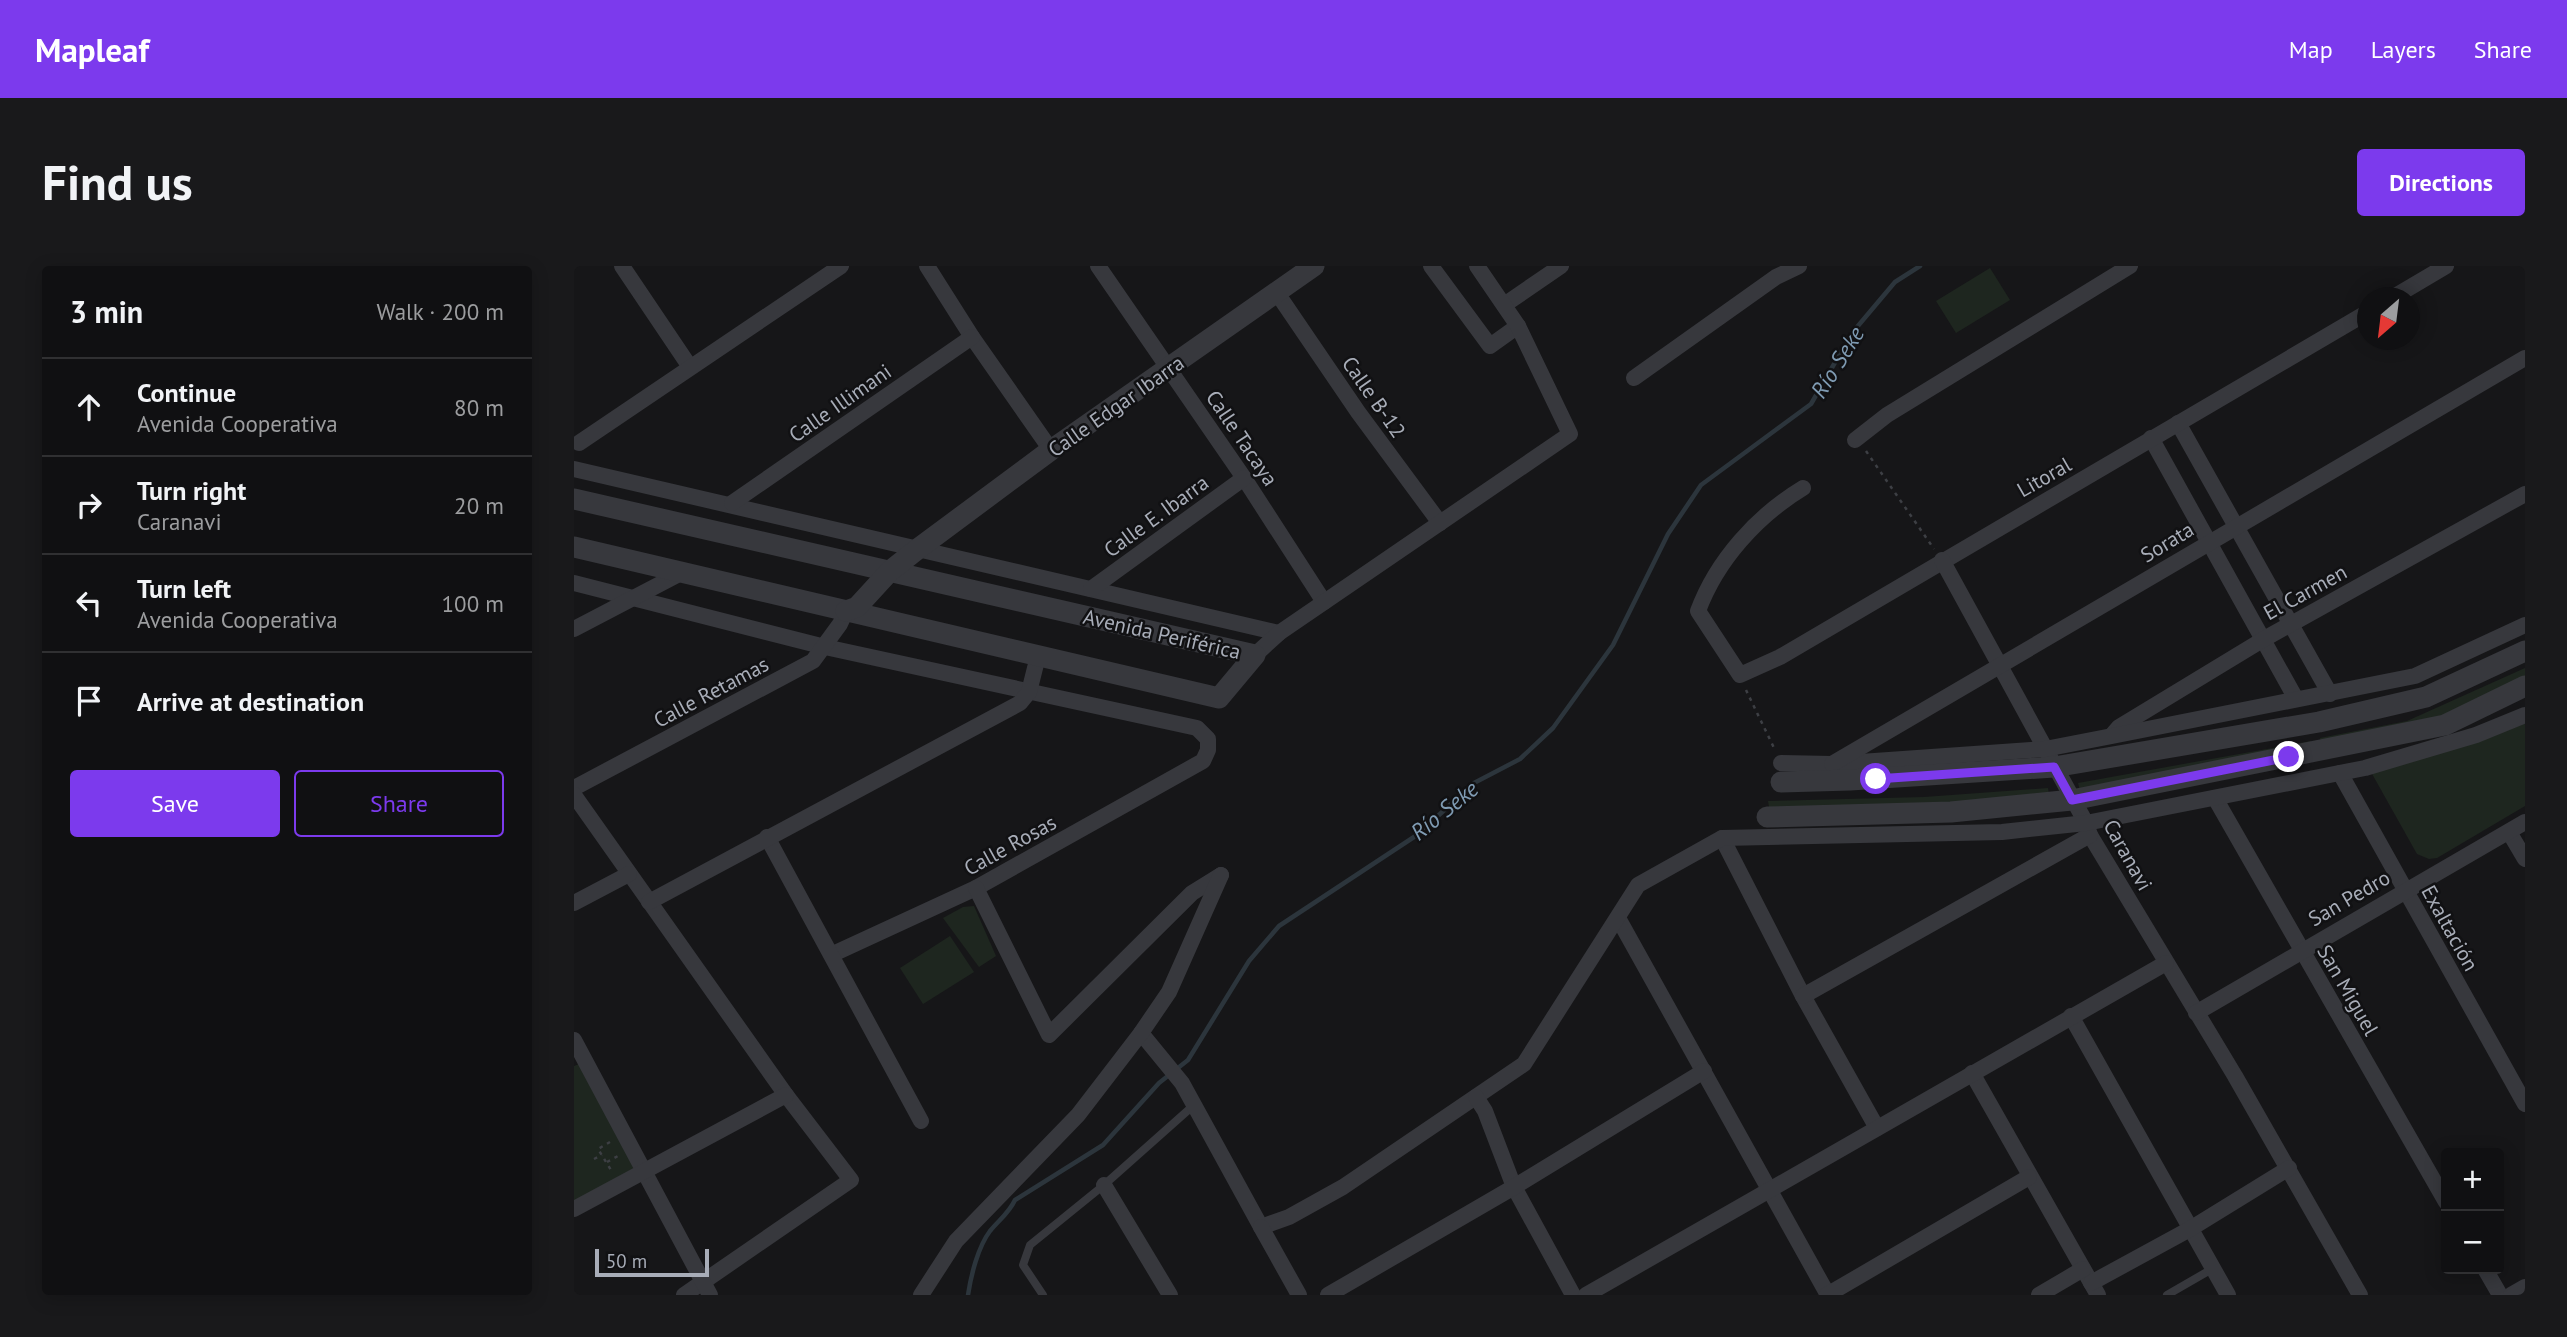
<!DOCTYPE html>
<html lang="en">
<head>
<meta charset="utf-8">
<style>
	body { margin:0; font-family:"PT Sans",sans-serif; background:#19191b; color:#f1f3f6 }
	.controls { position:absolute; right:21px; bottom:21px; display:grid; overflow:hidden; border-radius:7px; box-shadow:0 4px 18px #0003 }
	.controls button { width:63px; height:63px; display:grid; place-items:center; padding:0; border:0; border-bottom:2px solid #303032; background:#101012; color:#f1f3f6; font:35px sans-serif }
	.compass { position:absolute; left:1783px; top:21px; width:63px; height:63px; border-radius:50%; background:#101012; box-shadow:0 4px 18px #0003; rotate:208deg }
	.scale { position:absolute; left:21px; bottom:18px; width:114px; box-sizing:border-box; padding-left:7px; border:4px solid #a8adb8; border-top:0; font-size:19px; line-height:24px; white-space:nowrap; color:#a8adb8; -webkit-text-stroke:5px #111113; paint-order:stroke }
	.stop { position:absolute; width:21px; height:21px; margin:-16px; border:5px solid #7c3aed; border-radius:50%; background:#fff }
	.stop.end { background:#7c3aed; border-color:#fff; box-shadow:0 2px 7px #0008 }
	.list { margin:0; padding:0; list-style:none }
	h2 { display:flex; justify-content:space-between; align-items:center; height:91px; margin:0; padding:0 28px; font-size:30px }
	h2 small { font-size:23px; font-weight:400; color:#9c9d9f }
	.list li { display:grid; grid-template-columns:46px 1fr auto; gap:21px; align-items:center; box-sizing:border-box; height:98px; padding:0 28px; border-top:2px solid #303032 }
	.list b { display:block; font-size:26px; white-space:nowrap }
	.list p { margin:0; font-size:23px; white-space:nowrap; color:#9c9d9f }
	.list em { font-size:23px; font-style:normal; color:#9c9d9f }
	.actions { display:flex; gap:14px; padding:21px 28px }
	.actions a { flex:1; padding:16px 0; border:2px solid #7c3aed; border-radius:7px; text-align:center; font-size:24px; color:#7c3aed }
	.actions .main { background:#7c3aed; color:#fff }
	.icon { flex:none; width:38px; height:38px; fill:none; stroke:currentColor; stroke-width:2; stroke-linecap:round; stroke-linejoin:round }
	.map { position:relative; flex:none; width:1951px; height:1029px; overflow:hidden; border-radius:7px }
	header { display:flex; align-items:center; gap:42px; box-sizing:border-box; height:98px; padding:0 35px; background:#7c3aed; color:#fff }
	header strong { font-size:33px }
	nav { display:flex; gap:38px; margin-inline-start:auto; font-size:24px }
	.intro { display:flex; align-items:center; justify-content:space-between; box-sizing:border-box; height:168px; padding:0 42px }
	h1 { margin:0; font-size:49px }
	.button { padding:18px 32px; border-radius:7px; background:#7c3aed; color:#fff; font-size:24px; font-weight:700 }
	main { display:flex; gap:42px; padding:0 42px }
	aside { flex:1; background:#101012; border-radius:7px; box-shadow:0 4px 18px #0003 }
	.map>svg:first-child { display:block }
</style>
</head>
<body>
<header>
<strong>Mapleaf</strong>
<nav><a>Map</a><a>Layers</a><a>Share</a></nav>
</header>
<div class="intro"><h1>Find us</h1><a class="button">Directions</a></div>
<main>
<aside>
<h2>3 min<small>Walk · 200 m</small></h2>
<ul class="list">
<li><svg class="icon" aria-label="ahead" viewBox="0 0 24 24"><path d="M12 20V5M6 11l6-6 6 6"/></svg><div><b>Continue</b><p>Avenida Cooperativa</p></div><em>80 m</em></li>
<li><svg class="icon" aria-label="right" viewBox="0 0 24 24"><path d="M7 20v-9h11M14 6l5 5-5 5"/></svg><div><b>Turn right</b><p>Caranavi</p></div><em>20 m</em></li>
<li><svg class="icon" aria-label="left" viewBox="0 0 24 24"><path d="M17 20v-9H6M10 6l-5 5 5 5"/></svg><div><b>Turn left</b><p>Avenida Cooperativa</p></div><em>100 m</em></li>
<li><svg class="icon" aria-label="arrive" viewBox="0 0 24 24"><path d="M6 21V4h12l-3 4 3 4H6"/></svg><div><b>Arrive at destination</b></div></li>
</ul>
<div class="actions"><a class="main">Save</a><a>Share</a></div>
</aside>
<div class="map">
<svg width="1951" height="1029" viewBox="0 0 1951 1029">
	<rect width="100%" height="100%" fill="#161618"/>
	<g fill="#1e261f">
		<path d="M1416 2 1436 34 1382 67 1362 35Z"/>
		<path d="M1951 402V419L1868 459 1750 485 1746 472 1833 455Z"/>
		<path d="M1951 456V540L1863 592 1855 593 1843 588 1797 506Z"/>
		<path d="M1737 475 1739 487 1507 529 1504 517Z"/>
		<path d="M1474 522 1476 536 1196 546 1194 535 1350 531Z"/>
		<path d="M400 640 422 690 405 701 369 652 389 641Z"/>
		<path d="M376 670 400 706 349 738 326 702Z"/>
		<path d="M5 798 61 902 0 935V800Z"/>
	</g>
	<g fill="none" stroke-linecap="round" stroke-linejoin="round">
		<path stroke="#2c353c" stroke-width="4.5" d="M394 1029C397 1009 404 981 416 965 425 954 435 947 441 934L529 879 585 817 614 794 675 695 705 660 843 569 900 517 946 493 979 462 1039 379 1094 268 1127 219 1237 138 1278 67 1321 16 1346 0"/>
		<g stroke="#3d3f44" stroke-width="2.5" stroke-dasharray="3.5 5" stroke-linecap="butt">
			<path d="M1292 185 1360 283"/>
			<path d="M1172 424 1201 484"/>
			<path d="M36 876 24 883 37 904"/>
			<path d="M20 893 28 889"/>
			<path d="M33 896 44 890"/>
		</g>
		<g stroke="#37383d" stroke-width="8">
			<path d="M469 1029 449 999 456 979 530 919 620 839"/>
			<path d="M1593 1029 1638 1003"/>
		</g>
		<g stroke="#37383d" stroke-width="16">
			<path d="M48 0 116 101"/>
			<path d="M353 0 398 71 477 184"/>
			<path d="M524 0 670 212 750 336"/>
			<path d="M857 0 916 80 944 60"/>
			<path d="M703 27 784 146 866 257"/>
			<path d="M1818 32 1872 0"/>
			<path d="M930 39 987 0"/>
			<path d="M1060 112 1202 11 1225 0"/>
			<path d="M1604 157 1756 428"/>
			<path d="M1577 172 1722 433"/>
			<path d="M1281 174 1313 149 1556 0"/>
			<path d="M5 177 267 0"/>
			<path d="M0 203 705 367"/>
			<path d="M1229 222C1183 250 1143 294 1124 345L1166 409 1206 391 1794 46"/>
			<path d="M158 237 398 71"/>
			<path d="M1368 294 1512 557 1516 569 1661 810 1786 1029"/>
			<path d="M0 317 251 381 623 462 634 473V484L629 495 402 622 259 688"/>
			<path d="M517 323 670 212"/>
			<path d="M0 363 109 306"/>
			<path d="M681 389 705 367 996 168 944 60 903 0"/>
			<path d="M1539 468 1545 461 1690 373 1951 228"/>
			<path d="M1207 497 1258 498 1471 483 1538 470 1841 410 1951 359"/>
			<path d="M1258 498 1951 92"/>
			<path d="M1766 507 1951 838"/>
			<path d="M0 522 239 395 266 358 272 345"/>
			<path d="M0 529 212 829 277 914 110 1029"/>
			<path d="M1641 532 1872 936"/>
			<path d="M1935 566 1951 593"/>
			<path d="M193 571 347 855"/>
			<path d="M1148 572 1229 730 1303 862"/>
			<path d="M402 622 475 769 618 627 647 609"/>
			<path d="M75 636 446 437 455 426 464 390"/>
			<path d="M0 637 55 608"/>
			<path d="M1044 652 1254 1029"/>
			<path d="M1229 730 1516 569"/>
			<path d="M1622 747 1951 556"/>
			<path d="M1497 750 1654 1029"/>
			<path d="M567 767 608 817 687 961 715 951 769 921 950 798 1064 619 1148 572 1428 566 1512 557 1791 502 1902 469 1951 449"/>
			<path d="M0 774 136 1029"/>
			<path d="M1398 807 1524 1029"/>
			<path d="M902 831 911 845 940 921 999 1029"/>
			<path d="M530 919 596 1029"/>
			<path d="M0 943 212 829"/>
			<path d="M687 961 725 1029"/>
			<path d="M1911 1003 1926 1029"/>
			<path d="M1517 1017 1616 963 1715 902"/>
			<path d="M347 1029 382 975 504 849 567 767 595 726 647 609"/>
			<path d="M754 1029 940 921 1130 805"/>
			<path d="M1012 1029 1592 697"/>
			<path d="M1253 1029 1455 911"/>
			<path d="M1465 1029 1509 1003"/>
			<path d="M1937 1029 1951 1021"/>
		</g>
		<g stroke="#37383d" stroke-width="21">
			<path d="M0 233 681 389 645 432 0 281"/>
			<path d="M272 345 283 341 316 305 345 282 477 184 740 0"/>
			<path d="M1207 516 1276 514 1480 501 1745 456 1852 431 1951 385"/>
			<path d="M1193 551 1377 546 1498 534 1871 459 1951 420"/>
		</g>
	</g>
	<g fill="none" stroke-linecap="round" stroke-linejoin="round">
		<path stroke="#7c3aed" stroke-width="9" d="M1302 513 1480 501 1498 534 1715 491"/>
	</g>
	<g text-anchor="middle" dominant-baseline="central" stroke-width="5" stroke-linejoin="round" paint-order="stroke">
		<g font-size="21" fill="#a8adb8" stroke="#111113">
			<text transform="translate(800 131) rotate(55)">Calle B-12</text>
			<text transform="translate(266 137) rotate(-35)">Calle Illimani</text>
			<text transform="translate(542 140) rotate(-35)">Calle Edgar Ibarra</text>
			<text transform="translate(668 172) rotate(56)">Calle Tacaya</text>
			<text transform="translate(1470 211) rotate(-30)">Litoral</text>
			<text transform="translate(582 250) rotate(-36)">Calle E. Ibarra</text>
			<text transform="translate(1593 276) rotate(-31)">Sorata</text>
			<text transform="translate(1731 326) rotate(-29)">El Carmen</text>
			<text transform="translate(588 368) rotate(13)">Avenida Periférica</text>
			<text transform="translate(137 426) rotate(-28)">Calle Retamas</text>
			<text transform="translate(436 579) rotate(-29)">Calle Rosas</text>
			<text transform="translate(1554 589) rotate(61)">Caranavi</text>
			<text transform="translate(1775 632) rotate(-30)">San Pedro</text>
			<text transform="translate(1876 662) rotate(61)">Exaltación</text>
			<text transform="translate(1774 724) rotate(60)">San Miguel</text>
		</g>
		<g font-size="23" font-style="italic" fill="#7f9bb3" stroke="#111113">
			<text transform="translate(1263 96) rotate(-58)">Río Seke</text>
			<text transform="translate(870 544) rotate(-39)">Río Seke</text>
		</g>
	</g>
</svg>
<div class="controls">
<button>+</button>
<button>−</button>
</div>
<svg class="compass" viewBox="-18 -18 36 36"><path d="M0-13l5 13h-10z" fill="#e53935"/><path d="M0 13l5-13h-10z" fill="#9c9d9f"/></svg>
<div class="scale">50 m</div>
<div class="stop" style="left:1302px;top:513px"></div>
<div class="stop end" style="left:1715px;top:491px"></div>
</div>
</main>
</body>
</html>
